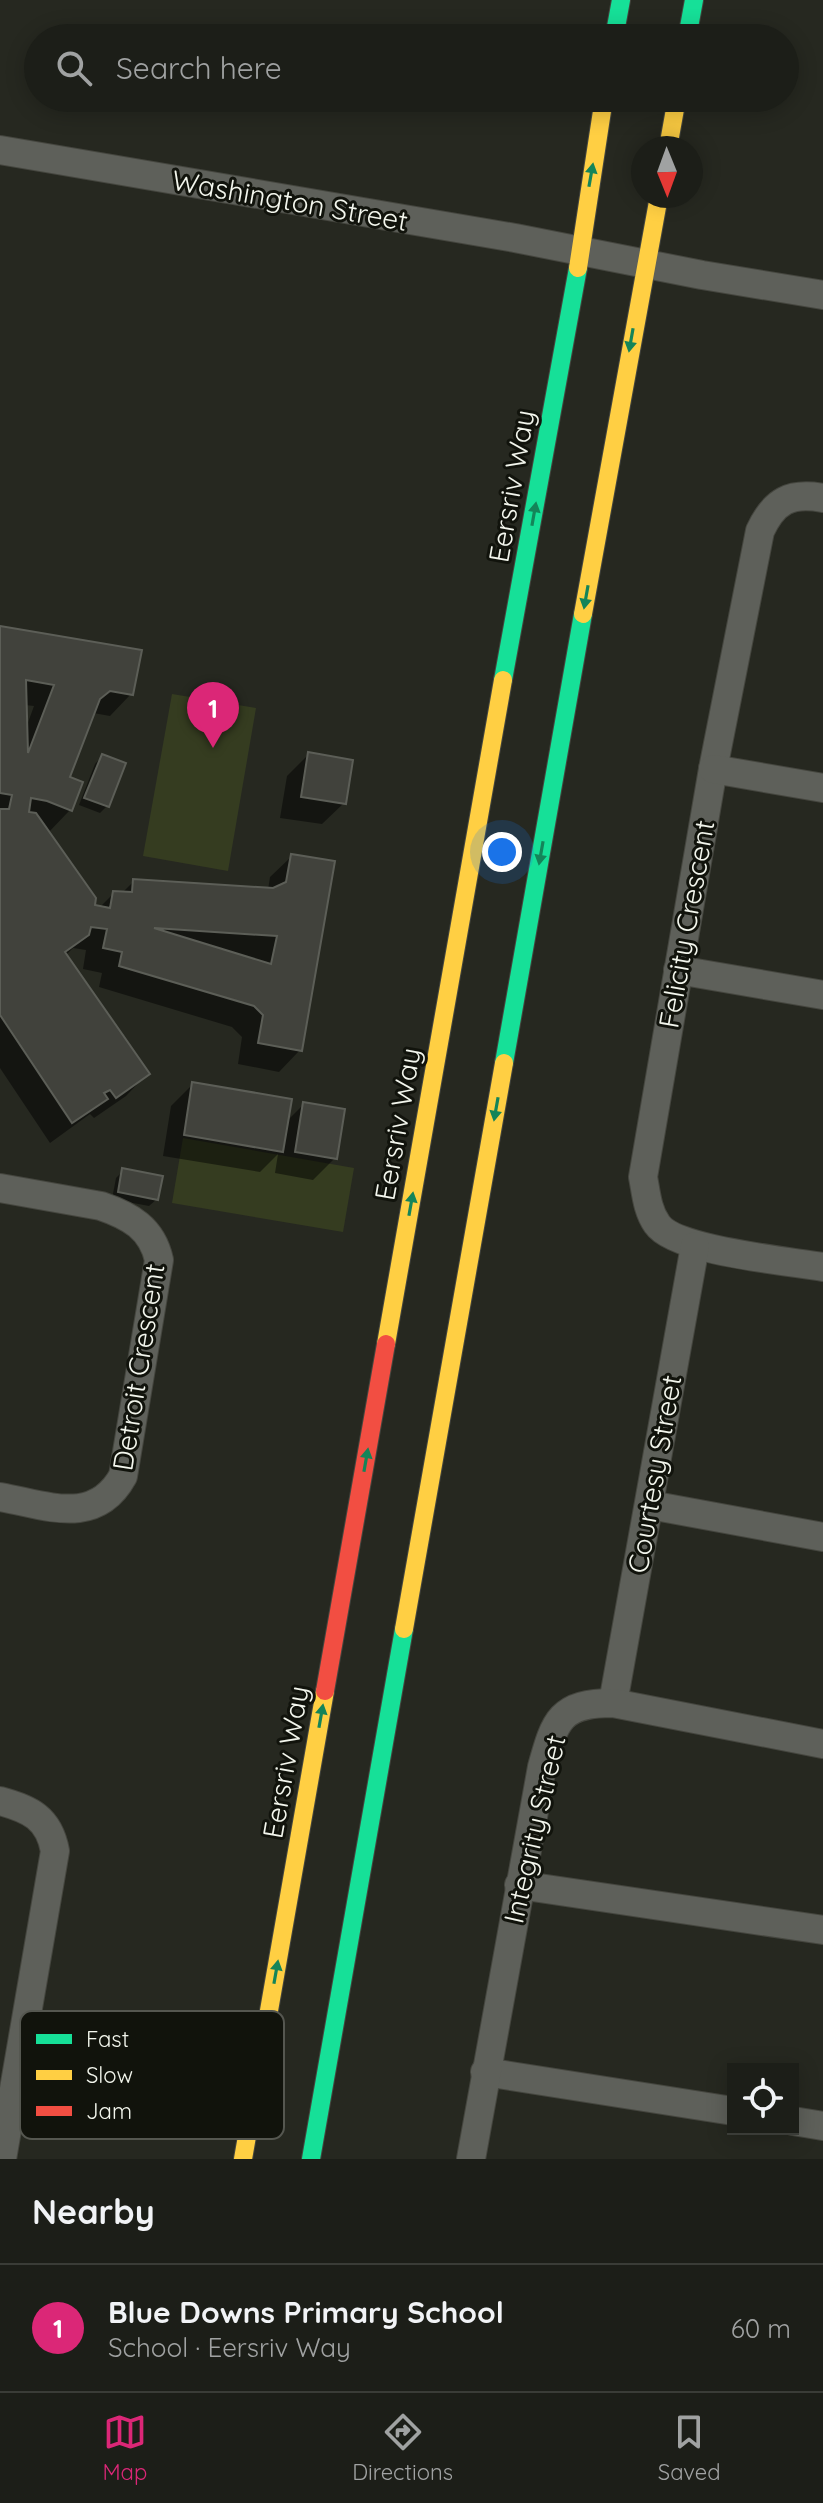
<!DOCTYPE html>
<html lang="en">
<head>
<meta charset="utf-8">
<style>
	body { margin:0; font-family:Quicksand,sans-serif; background:#292b25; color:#f1f3f6 }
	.controls { position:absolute; right:24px; bottom:24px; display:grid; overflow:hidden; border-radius:0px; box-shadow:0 4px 20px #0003 }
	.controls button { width:72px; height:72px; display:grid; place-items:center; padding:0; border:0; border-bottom:2px solid #3a3c37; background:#1c1e18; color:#f1f3f6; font:40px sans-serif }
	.compass { position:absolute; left:631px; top:136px; width:72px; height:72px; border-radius:50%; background:#1c1e18; box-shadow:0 4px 20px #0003; rotate:179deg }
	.you { position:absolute; left:502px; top:852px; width:28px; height:28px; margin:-20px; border:6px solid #fff; border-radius:50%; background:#1a73e8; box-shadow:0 0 0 12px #1a73e833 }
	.badge { display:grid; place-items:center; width:52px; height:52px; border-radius:50%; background:#db2777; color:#fff; font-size:26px; font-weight:700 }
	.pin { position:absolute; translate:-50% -66px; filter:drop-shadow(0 2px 4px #0008) }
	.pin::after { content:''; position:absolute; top:42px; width:28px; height:24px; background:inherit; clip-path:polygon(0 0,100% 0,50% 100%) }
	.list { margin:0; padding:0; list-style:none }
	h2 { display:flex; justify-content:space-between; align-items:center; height:104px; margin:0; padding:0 32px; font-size:34px }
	h2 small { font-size:26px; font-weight:400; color:#a0a2a2 }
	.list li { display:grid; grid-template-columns:52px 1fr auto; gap:24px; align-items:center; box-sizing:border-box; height:128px; padding:0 32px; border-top:2px solid #3a3c37 }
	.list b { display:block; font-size:30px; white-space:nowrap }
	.list p { margin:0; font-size:26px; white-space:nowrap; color:#a0a2a2 }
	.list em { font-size:26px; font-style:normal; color:#a0a2a2 }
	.icon { flex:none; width:44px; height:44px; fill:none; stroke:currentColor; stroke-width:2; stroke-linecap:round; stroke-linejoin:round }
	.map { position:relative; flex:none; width:823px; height:2159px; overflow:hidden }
	.search { position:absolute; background:#1c1e18; box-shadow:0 4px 20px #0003; left:24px; right:24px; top:24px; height:88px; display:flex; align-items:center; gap:20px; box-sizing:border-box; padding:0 28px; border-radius:44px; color:#a0a2a2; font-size:30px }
	.sheet { height:232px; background:#1c1e18 }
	nav { display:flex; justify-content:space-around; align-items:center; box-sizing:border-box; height:112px; border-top:2px solid #3a3c37; background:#1c1e18; font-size:22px; color:#a0a2a2 }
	nav a { display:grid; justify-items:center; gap:4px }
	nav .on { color:#db2777 }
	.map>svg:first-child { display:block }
</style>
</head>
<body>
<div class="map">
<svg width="823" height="2159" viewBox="0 0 823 2159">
	<rect width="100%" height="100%" fill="#262820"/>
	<g fill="#353c20">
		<path d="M172 694 256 708 228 871 143 856Z"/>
		<path d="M183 1138 354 1168 343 1232 172 1203Z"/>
	</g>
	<g fill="#0007" fill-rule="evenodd">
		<path d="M0 628 131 694 110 716 93 713 67 778 70 810 48 833 93 907 99 908 114 893H122L134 881 268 890 270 877 292 856 300 1050 279 1072 238 1064 242 1037 232 1027 99 987 102 973 83 969 86 950 73 948 65 956 147 1074 126 1096 94 1118 90 1114 50 1143 0 1068ZM25 705 34 706 26 728Z"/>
		<path d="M309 754 344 803 322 824 280 818 287 776Z"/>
		<path d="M102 756 107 806 100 813 79 805 95 764Z"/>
		<path d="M193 1084 286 1122 304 1104 335 1158 313 1180 275 1173 278 1154 260 1172 163 1156 171 1106Z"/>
		<path d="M123 1171 157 1199 149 1206 112 1199 116 1178Z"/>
	</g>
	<g fill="#41423c" stroke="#5c5e57" stroke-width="2" fill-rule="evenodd">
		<path d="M0 626 142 650 133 695 110 691 100 699 70 777 83 782 72 811 47 801 31 798 29 812 36 813 96 898 95 905 110 908 113 891 132 892 133 879 273 888 286 882 291 854 335 861 302 1051 258 1043 263 1015 254 1006 119 966 122 952 103 948 107 929 91 927 89 935 65 952 150 1074 116 1098 110 1090 104 1093 108 1099 72 1123 0 1015V809H9L12 795 0 793ZM26 680 54 685 28 753ZM154 928 277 936 271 964Z"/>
		<path d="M308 752 353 760 346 804 301 797Z"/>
		<path d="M102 754 126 763 109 807 84 798Z"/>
		<path d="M192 1082 292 1099 283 1152 184 1135Z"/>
		<path d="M303 1102 345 1109 337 1159 295 1152Z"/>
		<path d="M122 1168 163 1176 158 1200 118 1192Z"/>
	</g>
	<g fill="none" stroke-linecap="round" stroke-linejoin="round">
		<g stroke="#45463f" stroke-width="30">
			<g id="street">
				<path d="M0 150 515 238 702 275 823 295"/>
				<path d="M823 498C790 492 774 501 760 531L713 769 643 1177C646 1192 647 1210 657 1224 675 1251 788 1261 823 1267"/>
				<path d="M713 769 823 788"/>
				<path d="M678 970 823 995"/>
				<path d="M0 1188 101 1206C130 1216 152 1228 159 1260L123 1476C95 1527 46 1505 0 1497"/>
				<path d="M650 1505 823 1537"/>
				<path d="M613 1703 695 1246"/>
				<path d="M0 1801C30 1809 49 1818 55 1851L2 2159"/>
				<path d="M519 1885 823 1930"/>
				<path d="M485 2072 733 2111"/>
				<path d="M793 2121 823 2126"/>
				<path d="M471 2159 542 1767C555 1720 560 1703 613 1703L823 1744"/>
			</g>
		</g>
		<g stroke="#45463f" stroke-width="20">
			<g id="fast">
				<path d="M614 38 621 0"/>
				<path d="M687 38 694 0"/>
				<path d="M503 680 578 268"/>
				<path d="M504 1063 583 614"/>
				<path d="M311 2159 404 1629"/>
			</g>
		</g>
		<g stroke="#45463f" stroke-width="20">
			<g id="slow">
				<path d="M668 148 677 98"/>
				<path d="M578 268 604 98"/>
				<path d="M583 614 659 196"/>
				<path d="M386 1344 503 680"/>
				<path d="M404 1629 504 1063"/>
				<path d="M243 2159 325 1691"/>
			</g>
		</g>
		<g stroke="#45463f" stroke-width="20">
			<path id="jam" d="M325 1691 386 1344"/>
		</g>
		<use href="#street" stroke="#5e605a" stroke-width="28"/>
		<use href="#fast" stroke="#16e098" stroke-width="18"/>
		<use href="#slow" stroke="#ffcf43" stroke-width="18"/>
		<use href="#jam" stroke="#f24e42" stroke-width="18"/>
	</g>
	<defs><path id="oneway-solid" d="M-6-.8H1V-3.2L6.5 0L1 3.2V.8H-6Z" transform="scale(2)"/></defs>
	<g fill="#148459">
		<use href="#oneway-solid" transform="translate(591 175) rotate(-80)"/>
		<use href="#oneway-solid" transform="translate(631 340) rotate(100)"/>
		<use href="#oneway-solid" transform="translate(534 514) rotate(-80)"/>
		<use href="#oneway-solid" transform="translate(586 597) rotate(100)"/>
		<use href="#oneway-solid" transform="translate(541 853) rotate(100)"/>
		<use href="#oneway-solid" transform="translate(496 1109) rotate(100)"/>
		<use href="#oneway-solid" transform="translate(411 1204) rotate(-80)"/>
		<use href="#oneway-solid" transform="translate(366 1460) rotate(-80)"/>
		<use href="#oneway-solid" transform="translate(321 1716) rotate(-80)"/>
		<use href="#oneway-solid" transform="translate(276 1972) rotate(-80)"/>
	</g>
	<g text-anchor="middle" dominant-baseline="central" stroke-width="6" stroke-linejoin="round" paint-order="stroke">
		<g font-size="28" fill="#f3f6ed" stroke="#11130c">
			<text transform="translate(290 200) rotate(10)">Washington Street</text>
			<text transform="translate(511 486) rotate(-80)">Eersriv Way</text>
			<text transform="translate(686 924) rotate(-80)">Felicity Crescent</text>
			<text transform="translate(397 1124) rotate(-80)">Eersriv Way</text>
			<text transform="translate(138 1367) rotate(-81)">Detroit Crescent</text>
			<text transform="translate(654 1474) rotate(-80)">Courtesy Street</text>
			<text transform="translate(285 1762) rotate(-80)">Eersriv Way</text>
			<text transform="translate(534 1829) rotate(-77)">Integrity Street</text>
		</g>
	</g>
	<rect x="20" y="2011" width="264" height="128" rx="12" fill="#11130c" stroke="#555750" stroke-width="2"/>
	<rect x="36" y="2034" width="36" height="10" fill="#16e098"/>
	<rect x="36" y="2070" width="36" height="10" fill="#ffcf43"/>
	<rect x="36" y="2106" width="36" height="10" fill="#f24e42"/>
	<g font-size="22" fill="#f3f6ed">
		<text x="86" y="2047">Fast</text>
		<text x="86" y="2083">Slow</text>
		<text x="86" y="2119">Jam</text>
	</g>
</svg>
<div class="controls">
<button><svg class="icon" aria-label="locate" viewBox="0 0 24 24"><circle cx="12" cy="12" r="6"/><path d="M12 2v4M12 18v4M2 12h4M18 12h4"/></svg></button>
</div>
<svg class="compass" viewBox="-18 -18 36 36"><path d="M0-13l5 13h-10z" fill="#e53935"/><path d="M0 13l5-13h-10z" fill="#a0a2a2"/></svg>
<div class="you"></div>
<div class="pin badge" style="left:213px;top:748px">1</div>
<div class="search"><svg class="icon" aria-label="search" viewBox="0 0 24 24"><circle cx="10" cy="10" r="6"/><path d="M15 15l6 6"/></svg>Search here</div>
</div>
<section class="sheet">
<h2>Nearby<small></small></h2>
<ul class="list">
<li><span class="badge">1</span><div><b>Blue Downs Primary School</b><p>School · Eersriv Way</p></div><em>60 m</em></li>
</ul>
</section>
<nav>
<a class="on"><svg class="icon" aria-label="map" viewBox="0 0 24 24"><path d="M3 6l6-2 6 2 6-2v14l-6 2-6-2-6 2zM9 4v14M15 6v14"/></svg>Map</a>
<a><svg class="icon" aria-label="directions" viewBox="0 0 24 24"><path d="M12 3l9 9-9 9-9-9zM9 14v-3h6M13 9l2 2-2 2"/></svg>Directions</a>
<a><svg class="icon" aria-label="saved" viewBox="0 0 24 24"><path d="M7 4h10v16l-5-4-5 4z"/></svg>Saved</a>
</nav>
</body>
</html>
